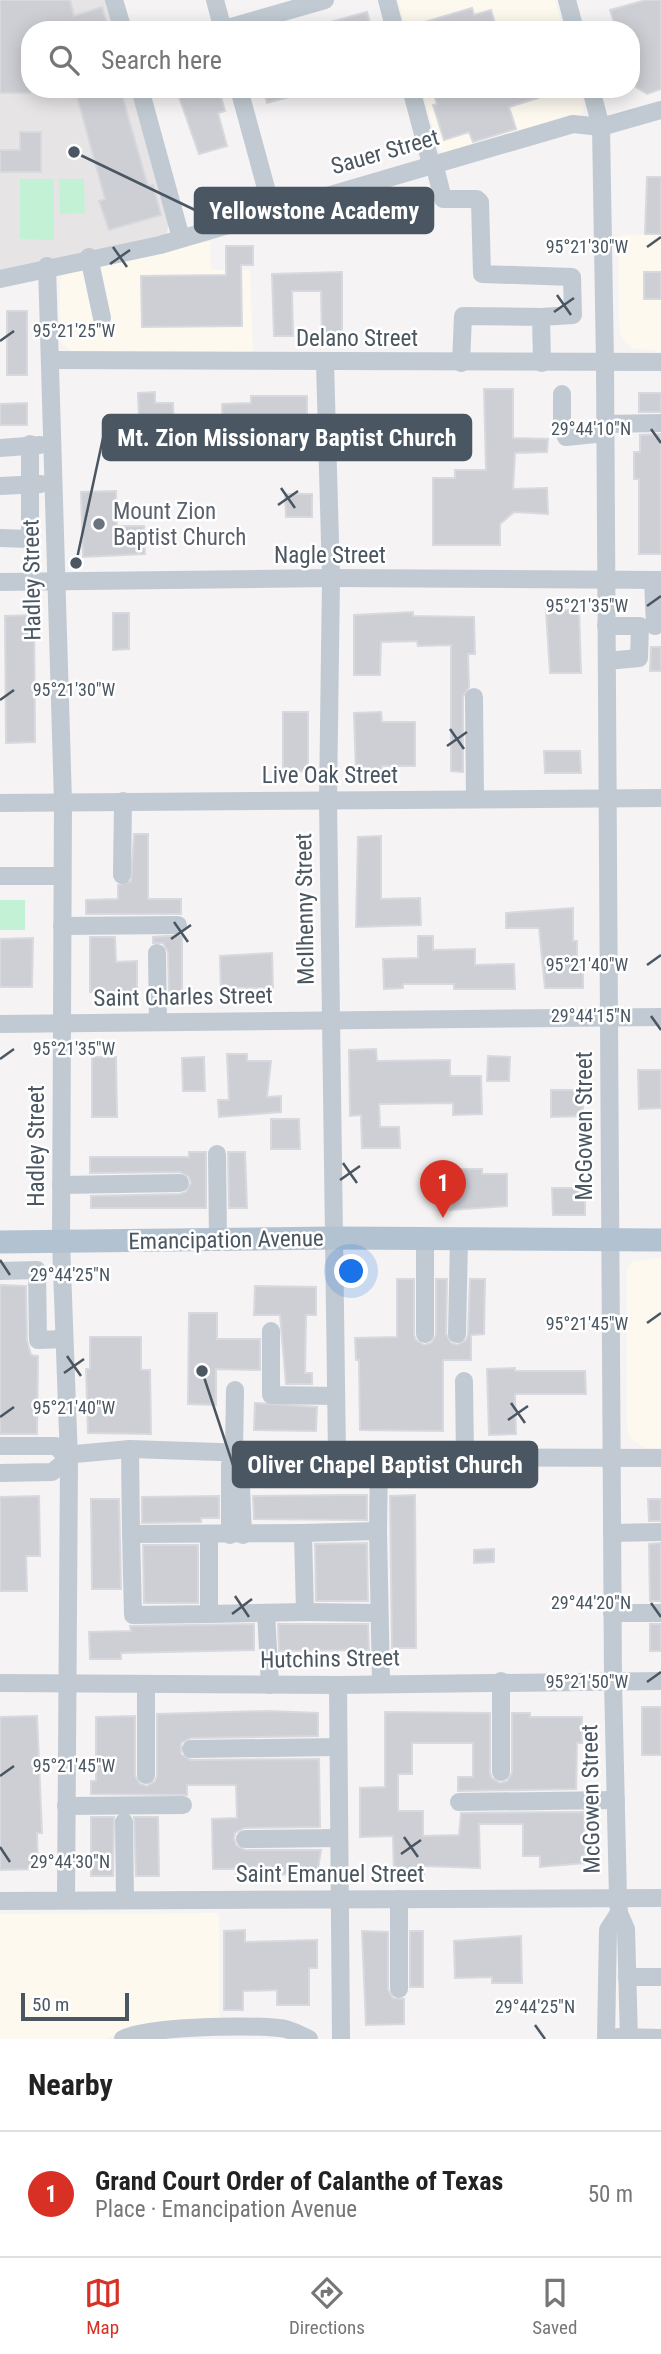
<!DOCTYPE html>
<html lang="en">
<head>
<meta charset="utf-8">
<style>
	body { margin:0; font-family:"Roboto Condensed",sans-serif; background:#f2f2f2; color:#222 }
	.scale { position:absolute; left:21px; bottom:18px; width:108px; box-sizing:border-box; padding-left:7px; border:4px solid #4a5661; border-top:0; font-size:19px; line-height:24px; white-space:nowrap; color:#4a5661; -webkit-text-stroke:5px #fff; paint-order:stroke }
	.you { position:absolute; left:352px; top:1272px; width:24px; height:24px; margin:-18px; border:5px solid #fff; border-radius:50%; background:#1a73e8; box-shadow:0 0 0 10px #1a73e833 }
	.badge { display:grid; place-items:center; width:46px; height:46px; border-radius:50%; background:#d93025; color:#fff; font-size:23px; font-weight:700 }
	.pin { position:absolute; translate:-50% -58px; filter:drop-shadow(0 2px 4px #0008) }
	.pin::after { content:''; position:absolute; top:37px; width:24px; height:21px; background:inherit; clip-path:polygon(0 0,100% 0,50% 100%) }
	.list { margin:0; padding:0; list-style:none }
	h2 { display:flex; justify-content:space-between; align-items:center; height:91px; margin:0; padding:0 28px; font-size:30px }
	h2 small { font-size:23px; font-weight:400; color:#767676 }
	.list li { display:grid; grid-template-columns:46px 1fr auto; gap:21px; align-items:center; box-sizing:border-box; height:126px; padding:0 28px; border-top:2px solid #e0e0e0 }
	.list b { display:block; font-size:26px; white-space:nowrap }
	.list p { margin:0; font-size:23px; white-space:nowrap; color:#767676 }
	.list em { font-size:23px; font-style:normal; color:#767676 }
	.icon { flex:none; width:38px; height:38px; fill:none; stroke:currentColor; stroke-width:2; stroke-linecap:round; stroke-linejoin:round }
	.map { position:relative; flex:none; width:661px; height:2039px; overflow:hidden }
	.search { position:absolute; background:#fff; box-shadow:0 4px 18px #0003; left:21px; right:21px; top:21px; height:77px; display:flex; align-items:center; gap:18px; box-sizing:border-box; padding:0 24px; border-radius:28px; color:#767676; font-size:26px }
	.sheet { height:217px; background:#fff }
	nav { display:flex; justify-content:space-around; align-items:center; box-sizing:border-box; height:98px; border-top:2px solid #e0e0e0; background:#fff; font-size:19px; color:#767676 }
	nav a { display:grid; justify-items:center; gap:4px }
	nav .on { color:#d93025 }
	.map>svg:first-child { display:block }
</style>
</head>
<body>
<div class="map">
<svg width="661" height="2039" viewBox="0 0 661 2039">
	<rect width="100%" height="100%" fill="#f5f3f3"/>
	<g fill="#fdf9ef">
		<path d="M398 0H555L564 30H406Z"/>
		<path d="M422 89H581L584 111 578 117 443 155 439 150Z"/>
		<path d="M661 234V352L631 348 620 335 619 319V235Z"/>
		<path d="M210 241 211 270H250L253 357 71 351 63 344 59 337 60 280 64 272Z"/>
		<path d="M661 1258V1448H645L630 1438 627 1428V1269L633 1261Z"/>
		<path d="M219 1913V2018L134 2025 105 2039H0V1914Z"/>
	</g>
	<path fill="#e6e4e5" d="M0 0H106L114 30H30V89H131L169 224 166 236 0 274Z"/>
	<g fill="#c3f1d5">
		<path d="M20 179H54V240L20 239Z"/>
		<path d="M59 179H84L85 213 60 214Z"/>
		<rect x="0" y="900" width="25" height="30"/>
	</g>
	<g fill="#cdcfd5" stroke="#d7d9de" stroke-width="2">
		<path d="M0 0H70L74 16 102 7 109 30H30V93H0Z"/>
		<path d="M646 0H661V89L647 94 636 87 631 70V30H616L610 10Z"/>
		<path d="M472 8 474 15 491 10 497 30H409L408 27Z"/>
		<path d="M367 12 372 30H317L316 26Z"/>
		<path d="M75 89H112L114 95H122L148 186 153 185 161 215 109 230 99 201 105 199Z"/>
		<path d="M207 89H219L225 111 218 113 227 146 199 154 179 97Z"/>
		<path d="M263 89H303V93L267 103Z"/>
		<path d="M432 89H535L538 98 509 107 516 129 473 142 469 132 444 140 433 105 437 104Z"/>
		<path d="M20 132H41V172H0V150H20Z"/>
		<path d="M647 177H661V234H645Z"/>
		<path d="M226 246H253V265H241L242 326 142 327 141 276 226 275Z"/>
		<path d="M342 272V335L322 336 321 291H292L293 336H274L272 274Z"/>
		<rect x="644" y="272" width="17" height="27"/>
		<rect x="7" y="311" width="20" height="64"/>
		<path d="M484 389H513V438L548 439 547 452 515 453 513 489 547 488 548 514 514 512 500 524V545H433V478H455V470H486Z"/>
		<path d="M155 392V403H173L174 441H159V419H139L138 393Z"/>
		<rect x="639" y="393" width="22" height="19"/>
		<path d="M251 396H307V424H299V454H251V434L223 435 222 404 251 403Z"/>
		<path d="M27 403V425H0V404Z"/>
		<path d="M661 434V554H639V479H634V452H640V435Z"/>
		<path d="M116 491 117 526H144L145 554 83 557 81 492Z"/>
		<path d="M285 494H312V517H286Z"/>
		<path d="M546 610H579L581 673H550Z"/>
		<path d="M413 612V616L474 617 475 654H468L469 687 463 697V772L451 771V645L418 646 417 641 381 642 380 675H354V615Z"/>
		<path d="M113 613H129V649L113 650Z"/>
		<path d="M34 615 35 742 6 743 5 616Z"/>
		<path d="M651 647H661V671H650Z"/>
		<rect x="283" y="712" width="25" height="59"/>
		<path d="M381 712 382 722H415V766H382V771L356 772 354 713Z"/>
		<path d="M544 751H580L581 773H545Z"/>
		<path d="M134 834H148V899H181V914H86V900L118 899V885L131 881Z"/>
		<path d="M381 836V899L420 898 421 925 356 927 358 837Z"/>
		<path d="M573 908V941H577V967H583V988H545L539 928H506V913Z"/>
		<path d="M182 935V995H169L168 952 163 943H153V937Z"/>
		<path d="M418 936H433V950L475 949V965L514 964 515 989H454V984H403V988L384 989 383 959 418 958Z"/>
		<path d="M90 937H115L116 962 137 961V996H118V992H90Z"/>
		<path d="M33 938 32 987H0V939Z"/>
		<path d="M272 953 273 988H238V993H221L220 956Z"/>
		<path d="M376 1049 377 1061 450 1060V1076H481L482 1114 453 1115V1103L379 1104 380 1127H399L400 1148H362L361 1115 350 1116 349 1050Z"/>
		<path d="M227 1054H247V1061H271L267 1097 281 1096V1112L219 1117 218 1100H229Z"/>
		<path d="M488 1056 510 1057 509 1081H487Z"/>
		<path d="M92 1057H116L117 1117H92Z"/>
		<path d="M204 1057 205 1091H183L182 1058Z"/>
		<path d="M638 1070H661V1108L639 1109Z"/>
		<path d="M551 1090H583V1116L551 1117Z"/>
		<path d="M271 1119H299L300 1149H271Z"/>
		<path d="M189 1152H206V1208H91V1196L180 1194 186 1192 191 1183 189 1177 180 1172 90 1173V1157H189Z"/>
		<path d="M228 1152H245L247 1208H229Z"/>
		<path d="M449 1169H482V1174H507V1206L450 1210Z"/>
		<path d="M552 1188H585V1215H553Z"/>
		<path d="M397 1279H414V1335L416 1340 424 1345 431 1343 436 1335V1279H447L446 1334 451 1343 457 1345 466 1340 468 1335 470 1279H485L484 1334 471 1335V1360H443V1431L360 1430 359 1360H356L355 1338 397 1337Z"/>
		<path d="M0 1285 26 1286 27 1341 31 1355 38 1356 37 1434H0Z"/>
		<path d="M255 1286 316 1287V1315H306L305 1373H312V1384H286L280 1315H254Z"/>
		<path d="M189 1313H217V1339H260V1370L216 1369V1405L188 1404Z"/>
		<path d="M90 1337H141V1370H150L151 1434 88 1433 86 1369H90Z"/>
		<path d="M515 1368V1371H585L586 1394H515L516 1434 489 1435 487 1369Z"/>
		<path d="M255 1403 317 1407 316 1431 254 1430Z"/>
		<path d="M350 1495H367V1520L254 1519 253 1496Z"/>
		<path d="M415 1495 416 1648H392L390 1496Z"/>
		<path d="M39 1496 40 1556H26L27 1591H0V1497Z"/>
		<path d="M219 1496V1518H201V1522L142 1523V1497Z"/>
		<path d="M91 1499H119L121 1589H92Z"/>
		<path d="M648 1499H661V1521H649Z"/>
		<path d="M367 1543 368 1601H316L315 1544Z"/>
		<path d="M661 1543V1601H650L649 1544Z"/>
		<path d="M143 1545H198V1603H144Z"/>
		<path d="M494 1549V1562L474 1563V1550Z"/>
		<path d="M254 1624V1650L121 1653V1659H90L89 1632 131 1631 130 1626Z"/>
		<path d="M278 1624H368L369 1650 279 1651Z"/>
		<rect x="650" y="1624" width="11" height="27"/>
		<rect x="642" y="1707" width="19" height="48"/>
		<path d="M268 1711 318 1713V1736L191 1738 181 1743V1754L191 1760 319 1759 320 1827 244 1828 235 1833 234 1838 236 1845 245 1850H321L317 1874 236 1875V1869H213L212 1819 237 1818 236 1785H187V1795L91 1794V1781H96V1717L135 1716V1776L140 1784 147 1786 155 1781 157 1776V1714Z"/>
		<path d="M385 1712 490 1713V1773L492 1778 500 1783 507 1781 512 1773V1713H530V1717H582V1743H577L576 1789 458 1791V1777H473V1743H412V1774H398V1811H423V1836L459 1835 461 1813 584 1812 585 1863 540 1867V1856H523V1824H479L480 1868 424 1866V1874L394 1875 393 1836 360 1837V1788L385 1787Z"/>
		<path d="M37 1716 42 1833H37L38 1869 0 1870V1717Z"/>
		<path d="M91 1817H114L113 1876H91Z"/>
		<path d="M134 1817H158L159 1876H136Z"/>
		<path d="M245 1930V1942L317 1940V1968H309V2005H277V1990L243 1991V2010H224V1931Z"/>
		<path d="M362 1931 388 1932V1990L393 1998 404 1999V2024L366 2025Z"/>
		<rect x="410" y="1931" width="13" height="56"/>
		<path d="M521 1936 522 1983H492V1977L455 1978 454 1941Z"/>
	</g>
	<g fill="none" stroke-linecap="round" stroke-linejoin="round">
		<g stroke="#c1cad2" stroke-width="18">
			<path d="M114 0 123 30"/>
			<path d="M215 0 223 30"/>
			<path d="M387 0 395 30"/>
			<path d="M567 0 575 30"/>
			<path d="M221 30 325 0"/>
			<path d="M140 89 181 238"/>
			<path d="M239 89 272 210"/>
			<path d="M411 89 431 164"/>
			<path d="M591 89 601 127 605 363 613 1681 618 1898 619 1913 626 1929 629 2039"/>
			<path d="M434 163 443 199H477L480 202 482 274 572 277 573 315 541 317"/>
			<path d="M89 257 102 318"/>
			<path d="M47 266 63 802 61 1242 69 1460 66 1900"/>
			<path d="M0 279 160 245 573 124 601 127 661 110"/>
			<path d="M52 360 661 362"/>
			<path d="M325 362 331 578 328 800 337 1455"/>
			<path d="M461 363 463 316 541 317 542 363"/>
			<path d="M562 394V426L566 437 605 433"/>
			<path d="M605 424 661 423"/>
			<path d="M0 448 40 445"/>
			<path d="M0 486 41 484"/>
			<path d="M0 538 30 539V444"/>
			<path d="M653 580 655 626"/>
			<path d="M0 582 331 578 661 580"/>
			<path d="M606 626H640L639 658 607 661"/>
			<path d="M474 697 475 799"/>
			<path d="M0 803 661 798"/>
			<path d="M122 875 123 801"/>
			<path d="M0 876H62"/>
			<path d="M62 926 178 925"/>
			<path d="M157 953 158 1022"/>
			<path d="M0 1024 661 1017"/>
			<path d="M217 1154 218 1240"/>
			<path d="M61 1185 180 1183"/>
			<path d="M0 1271 37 1270 38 1340 64 1339"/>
			<path d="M271 1331V1395L336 1396"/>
			<path d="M425 1334V1239"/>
			<path d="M457 1334 459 1240"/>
			<path d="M464 1381 465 1458"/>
			<path d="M0 1446H56L69 1460"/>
			<path d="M130 1449 131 1534 303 1533 305 1612 209 1614"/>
			<path d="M234 1452 235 1390"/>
			<path d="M0 1473 52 1472 75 1454 130 1449 373 1457 661 1458"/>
			<path d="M378 1531 379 1457"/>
			<path d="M303 1533 378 1531 381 1683"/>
			<path d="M612 1533 661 1532"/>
			<path d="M131 1534 133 1615 209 1614V1535"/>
			<path d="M230 1535V1465L234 1452 240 1462 243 1535"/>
			<path d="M305 1612 378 1613"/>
			<path d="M266 1613 270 1685"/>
			<path d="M612 1613H661"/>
			<path d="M501 1681V1772"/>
			<path d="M0 1683 338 1685 661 1681"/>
			<path d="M338 1685 341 2039"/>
			<path d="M191 1749 338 1747"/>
			<path d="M146 1775V1685"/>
			<path d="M459 1802 616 1800"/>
			<path d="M66 1806 183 1805"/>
			<path d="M124 1822 125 1899"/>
			<path d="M245 1839 339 1838"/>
			<path d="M399 1899V1989"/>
			<path d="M0 1901 661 1898"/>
			<path d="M627 1977H661"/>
			<path d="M619 2037 661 2038"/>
			<path d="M123 2039C149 2026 247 2025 279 2028 289 2028 300 2035 309 2039"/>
			<path d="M606 2039 608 1930 619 1913"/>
		</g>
		<path stroke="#b3c2d1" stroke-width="23" d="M0 1242 334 1238 661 1240"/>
	</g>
	<path fill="none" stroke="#4a5661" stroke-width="2.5" d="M113 247 127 267M647 247 661 237M110 264 130 250M557 295 571 315M554 312 574 298M0 341 14 331M651 429 661 443M281 488 295 508M278 505 298 491M647 606 661 596M0 700 14 690M450 729 464 749M447 746 467 732M174 922 188 942M171 939 191 925M647 965 661 955M651 1016 661 1030M0 1059 14 1049M343 1163 357 1183M340 1180 360 1166M0 1260 10 1275M647 1323 661 1313M67 1356 81 1376M64 1373 84 1359M511 1403 525 1423M0 1417 14 1407M508 1420 528 1406M235 1596 249 1617M651 1603 661 1617M232 1614 252 1599M647 1682 661 1672M0 1776 14 1766M404 1837 418 1857M0 1847 10 1862M401 1854 421 1840M535 2025 545 2039"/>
	<circle fill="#6b7280" stroke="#fff" stroke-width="2.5" cx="99" cy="524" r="7"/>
	<g text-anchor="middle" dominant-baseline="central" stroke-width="5" stroke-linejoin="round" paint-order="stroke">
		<g font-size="23" fill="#4a5661" stroke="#fff">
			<text transform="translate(385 152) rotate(-16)">Sauer Street</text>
			<text x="357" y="338">Delano Street</text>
			<text x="330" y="555">Nagle Street</text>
			<text transform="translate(32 580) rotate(-91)">Hadley Street</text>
			<text x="330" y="775">Live Oak Street</text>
			<text transform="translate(305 909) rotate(-91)">McIlhenny Street</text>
			<text transform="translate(183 997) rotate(-1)">Saint Charles Street</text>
			<text transform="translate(584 1126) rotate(-90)">McGowen Street</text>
			<text transform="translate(36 1146) rotate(-90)">Hadley Street</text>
			<text transform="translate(226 1240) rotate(-1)">Emancipation Avenue</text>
			<text transform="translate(330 1659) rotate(-1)">Hutchins Street</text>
			<text transform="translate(591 1799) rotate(-91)">McGowen Street</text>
			<text x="330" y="1874">Saint Emanuel Street</text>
		</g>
		<g font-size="23" fill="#5b616d" stroke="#fff" text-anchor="start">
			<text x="113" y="511">Mount Zion<tspan x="113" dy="26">Baptist Church</tspan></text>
		</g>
	</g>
	<g font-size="18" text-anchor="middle" fill="#4a5661" stroke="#fff" stroke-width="5" stroke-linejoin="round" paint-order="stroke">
		<text x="587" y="253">95°21'30"W</text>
		<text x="74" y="337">95°21'25"W</text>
		<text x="591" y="435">29°44'10"N</text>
		<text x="587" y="612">95°21'35"W</text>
		<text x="74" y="696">95°21'30"W</text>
		<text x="587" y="971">95°21'40"W</text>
		<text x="591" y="1022">29°44'15"N</text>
		<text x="74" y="1055">95°21'35"W</text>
		<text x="70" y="1281">29°44'25"N</text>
		<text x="587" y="1330">95°21'45"W</text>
		<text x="74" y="1414">95°21'40"W</text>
		<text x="591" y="1609">29°44'20"N</text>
		<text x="587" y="1688">95°21'50"W</text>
		<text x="74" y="1772">95°21'45"W</text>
		<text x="70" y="1868">29°44'30"N</text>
		<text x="535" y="2013">29°44'25"N</text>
	</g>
	<path fill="none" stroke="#4a5661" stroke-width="2.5" d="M74 152L195 210M76 563L103 438M202 1371L233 1465"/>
	<g fill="#4a5661" stroke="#fff" stroke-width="2.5">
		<circle cx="74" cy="152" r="7"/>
		<circle cx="76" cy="563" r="7"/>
		<circle cx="202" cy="1371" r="7"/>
	</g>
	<g fill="#4a5661" stroke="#4a5661" stroke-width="2.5">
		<rect x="195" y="188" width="238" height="45" rx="7"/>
		<rect x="103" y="415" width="368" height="45" rx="7"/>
		<rect x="233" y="1442" width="304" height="45" rx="7"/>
	</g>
	<g font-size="24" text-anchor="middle" font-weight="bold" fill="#fff">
		<text x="314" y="219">Yellowstone Academy</text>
		<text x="287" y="446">Mt. Zion Missionary Baptist Church</text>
		<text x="385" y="1473">Oliver Chapel Baptist Church</text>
	</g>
</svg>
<div class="scale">50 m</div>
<div class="you"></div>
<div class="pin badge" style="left:443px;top:1218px">1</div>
<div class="search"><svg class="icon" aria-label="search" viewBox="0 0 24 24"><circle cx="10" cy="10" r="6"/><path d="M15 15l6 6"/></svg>Search here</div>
</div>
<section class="sheet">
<h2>Nearby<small></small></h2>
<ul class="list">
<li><span class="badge">1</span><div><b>Grand Court Order of Calanthe of Texas</b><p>Place · Emancipation Avenue</p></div><em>50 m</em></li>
</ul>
</section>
<nav>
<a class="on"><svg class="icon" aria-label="map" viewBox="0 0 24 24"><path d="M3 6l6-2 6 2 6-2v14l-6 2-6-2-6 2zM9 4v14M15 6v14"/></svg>Map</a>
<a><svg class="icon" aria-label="directions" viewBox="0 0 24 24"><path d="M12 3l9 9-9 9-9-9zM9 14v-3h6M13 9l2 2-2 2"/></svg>Directions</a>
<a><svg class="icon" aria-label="saved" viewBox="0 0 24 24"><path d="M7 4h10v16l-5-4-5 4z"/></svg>Saved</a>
</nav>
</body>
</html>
